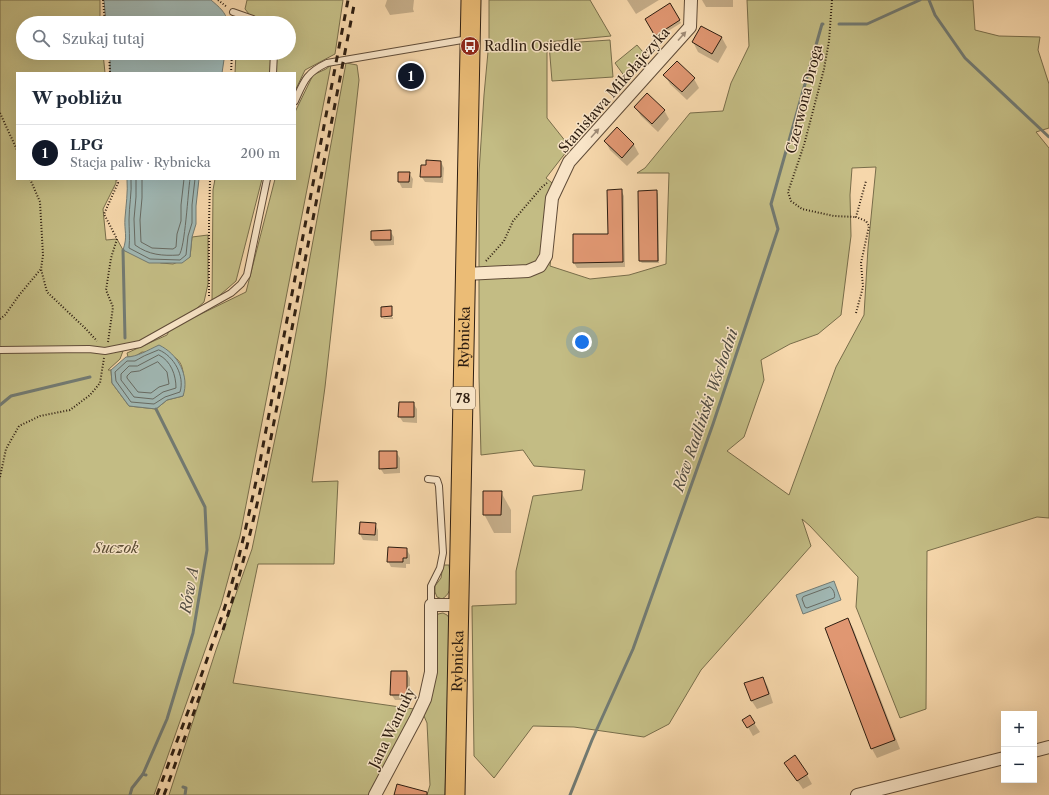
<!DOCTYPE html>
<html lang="pl">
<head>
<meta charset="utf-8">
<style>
	body { margin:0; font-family:"Libre Caslon Text",serif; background:#f6f6f7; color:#1f2937 }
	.controls { position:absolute; right:12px; bottom:12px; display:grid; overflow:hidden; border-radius:0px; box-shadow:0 4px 16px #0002 }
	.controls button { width:36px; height:36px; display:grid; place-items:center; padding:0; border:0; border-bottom:1px solid #e0e1e3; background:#fff; color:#1f2937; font:20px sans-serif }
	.you { position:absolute; left:582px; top:342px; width:14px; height:14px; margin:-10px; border:3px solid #fff; border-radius:50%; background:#1a73e8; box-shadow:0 0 0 6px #1a73e833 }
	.badge { display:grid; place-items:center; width:26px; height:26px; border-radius:50%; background:#111827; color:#fff; font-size:13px; font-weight:700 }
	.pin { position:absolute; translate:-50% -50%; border:2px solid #fff; box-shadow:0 1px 4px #0006 }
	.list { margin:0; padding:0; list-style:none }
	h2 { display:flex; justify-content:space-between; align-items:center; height:52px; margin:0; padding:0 16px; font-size:17px }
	h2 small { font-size:13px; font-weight:400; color:#747a83 }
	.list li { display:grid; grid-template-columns:26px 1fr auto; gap:12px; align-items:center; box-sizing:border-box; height:56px; padding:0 16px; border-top:1px solid #e0e1e3 }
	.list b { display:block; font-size:15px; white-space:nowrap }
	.list p { margin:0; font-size:13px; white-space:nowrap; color:#747a83 }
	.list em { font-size:13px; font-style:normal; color:#747a83 }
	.icon { flex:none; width:22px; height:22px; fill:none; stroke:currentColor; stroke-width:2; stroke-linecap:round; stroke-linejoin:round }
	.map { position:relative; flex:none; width:1049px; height:795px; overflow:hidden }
	.search { position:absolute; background:#fff; box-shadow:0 4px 16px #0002; left:16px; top:16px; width:280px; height:44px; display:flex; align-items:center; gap:10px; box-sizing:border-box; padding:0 14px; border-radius:22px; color:#747a83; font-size:15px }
	.panel { position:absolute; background:#fff; box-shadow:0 4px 16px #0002; left:16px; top:72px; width:280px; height:108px; border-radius:0px }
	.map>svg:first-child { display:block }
</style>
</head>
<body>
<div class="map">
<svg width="1049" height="795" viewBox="0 0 1049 795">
	<rect width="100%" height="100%" fill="#f6d7ab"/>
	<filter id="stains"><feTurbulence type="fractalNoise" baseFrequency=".005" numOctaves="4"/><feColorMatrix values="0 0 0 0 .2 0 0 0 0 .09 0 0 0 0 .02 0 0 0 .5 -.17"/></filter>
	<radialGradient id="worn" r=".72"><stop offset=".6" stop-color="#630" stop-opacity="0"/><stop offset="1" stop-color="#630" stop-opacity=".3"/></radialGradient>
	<g fill="#c3bc84" stroke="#786d4a" fill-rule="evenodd">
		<path d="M0 0H100V23H23V53H103L105 73H17V179H116V183L103 209 106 240 117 239 123 250 161 263 173 264 190 257 192 237 208 235V284L204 302 188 316 140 344 108 351H123L120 359 108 370H111L112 383 129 406 156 409 167 400 183 396C183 385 187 364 174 357 168 354 150 353 142 352L134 357H128L127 353 167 335 170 329 246 292 275 179H295V112L313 75 326 69 331 65 240 536 221 605 154 795H0Z"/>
		<path d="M247 0H343L335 54 305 70 295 91V73H235L236 53H289V23H249L253 19 245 9Z"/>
		<path d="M489 0H590L611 36 547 42V118L570 147 546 178 562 191 557 201 550 266 590 279 629 275 666 264 669 173H637L645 168 690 113 723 111 731 83 749 46 747 0H973L975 30 999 36 1040 37 1038 50 1049 84V128L1036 132 1049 148V518L1037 517 927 551 926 709 900 718 856 607 858 577 810 526 802 519 811 546 701 670 669 724 644 737 574 727 533 726 494 778 474 756 472 606 516 604V571L533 496 582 490 585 470 534 466 523 450 481 455 479 377V173L484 95 489 41ZM876 167 868 248 864 315 836 367 789 495 727 451 744 437 764 380 761 360 790 344 818 334 841 315 851 236 850 195 852 168Z"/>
		<path d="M610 40 613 77 552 81 549 44Z"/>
		<path d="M637 45 648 58 625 77 615 63Z"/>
		<path d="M346 63 357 65 359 80 325 387 312 482 338 481 334 564H258L233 683 414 709 369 795H169L216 650 252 549 287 381Z"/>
		<path d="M215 179H262L236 281 212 302 213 190Z"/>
		<path d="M443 565H449C450 578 455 591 442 599L437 597 435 592V586L441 578Z"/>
		<path d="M443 613 447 615 450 619 445 795H427L430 785 427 723 424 716 428 702 435 621 438 614Z"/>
	</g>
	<g fill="#a0b7b3" stroke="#727a72">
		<path d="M104 0H211C219 7 226 12 228 23H106Z"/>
		<path d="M110 53H225L222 73H110Z"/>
		<path d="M127 179H199L196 206V224L192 237 190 257 182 263H149L123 250C128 236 124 231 125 218 126 205 128 192 127 179Z"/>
		<path d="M159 345C178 354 190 376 183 396L167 400 156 409 129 406 112 383 111 370 126 357C137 357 148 350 159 345Z"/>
		<path d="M834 581 841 600 803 614 796 595Z"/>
	</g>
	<g fill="#0003">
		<path d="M387 0H414L413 9 414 12 390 15 385 6Z"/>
		<path d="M627 0H659L636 14Z"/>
		<path d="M702 0H733V7H706Z"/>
		<path d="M669 5 681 23 657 38 646 19Z"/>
		<path d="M701 27 722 38 727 47 718 63 698 52 693 42Z"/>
		<path d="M665 75 694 79 699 88 687 100 670 84Z"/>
		<path d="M635 107 664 110 669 119 658 132 641 116Z"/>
		<path d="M617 129 634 145 639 154 627 166 610 150 605 141Z"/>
		<path d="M441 162 444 168 443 183 425 182 421 176Z"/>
		<path d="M409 173 413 179 412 188H402L399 182Z"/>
		<path d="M621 190 624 196 625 267 577 268 574 263 609 235Z"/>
		<path d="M656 191 658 194 659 263H642L640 261Z"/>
		<path d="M390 231 394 237V245L375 246 372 240Z"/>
		<path d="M393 317V319H384L383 318Z"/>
		<path d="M413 403 417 409V423L403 422 399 416Z"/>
		<path d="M396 452 400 458V473L384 474 380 468Z"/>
		<path d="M501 492 511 510V533H494L484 514Z"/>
		<path d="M361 523 375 524 378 530V541L363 540 360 534Z"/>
		<path d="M406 549 410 555V564H406V568L391 567 388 561Z"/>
		<path d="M848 619 853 628 900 749 877 758 872 749 826 629Z"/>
		<path d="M407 672 410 678V700H395L391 694Z"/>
		<path d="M763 678 768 687 773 703 757 709 751 700Z"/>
		<path d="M744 720 754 723 760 732 753 736Z"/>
		<path d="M785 763 807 775 812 784 803 789Z"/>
	</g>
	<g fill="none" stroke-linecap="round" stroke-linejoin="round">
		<g stroke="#676a62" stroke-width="1">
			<path d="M131 179C132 193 129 206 129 220 129 229 130 238 129 248L150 259 180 260 186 255 188 236 192 223V205L195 179"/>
			<path d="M136 179V197L134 219 135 245C149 255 162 256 179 255 185 249 188 191 190 179"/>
			<path d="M142 179V198L140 220 141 242 152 248 173 249 176 247 177 234 181 221V205L184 179"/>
			<path d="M159 350C174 356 185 376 180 392L165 397 154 404 131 402 116 381 115 372 127 361H135L144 356Z"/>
			<path d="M159 355C171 361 176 375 176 388L163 392 153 399 134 397 121 380V374L129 366H137Z"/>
			<path d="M158 362 167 372 169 384 159 387 151 393 138 392 127 378V376L131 372 139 371Z"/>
			<path d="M830 587C833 588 836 595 834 598L807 608 805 607 802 599 803 597Z"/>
		</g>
		<g stroke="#727a72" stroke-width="3">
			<path d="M929 0 935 15 965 58 1049 137"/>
			<path d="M839 24H867L920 0"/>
			<path d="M123 250 125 338"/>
			<path d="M0 405 11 396 90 377"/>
			<path d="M146 775 143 774 167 719 193 633 207 550 205 507 156 409"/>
			<path d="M183 787 186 788 185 795"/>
			<path d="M130 795 132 788 143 774"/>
			<path d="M570 795 592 740 633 649 713 424 778 229 771 204 822 24H823"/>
		</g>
	</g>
	<g fill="#e09772" stroke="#2e1e11">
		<path d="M670 3 680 20 655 36 645 19Z"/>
		<path d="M701 26 722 37 712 54 692 42Z"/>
		<path d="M677 61 695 78 682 92 663 75Z"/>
		<path d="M647 93 665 110 652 124 634 107Z"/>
		<path d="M617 127 634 144 622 158 604 141Z"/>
		<path d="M426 160 441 161V177H420L421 165H426Z"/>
		<path d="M398 172H410L409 182H398Z"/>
		<path d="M622 189 623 262 573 263V234H608L607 190Z"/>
		<path d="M657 190 658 261H639L638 191Z"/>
		<path d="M391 230V240H371V231Z"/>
		<path d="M392 306V316L381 317V307Z"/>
		<path d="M399 402H414V417H398Z"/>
		<path d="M379 451H397V468L379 469Z"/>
		<path d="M483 491H502L501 515H483Z"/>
		<path d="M360 522 376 523 375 535 359 534Z"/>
		<path d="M388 547 407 548V558H403V562H387Z"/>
		<path d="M848 618 895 740 871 749 825 628Z"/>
		<path d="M391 671H407V695H390Z"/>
		<path d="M763 677 769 694 751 701 744 683Z"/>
		<path d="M750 715 755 723 747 728 742 720Z"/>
		<path d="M795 755 808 774 797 781 784 763Z"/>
		<path d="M397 784 427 792V795H394Z"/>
	</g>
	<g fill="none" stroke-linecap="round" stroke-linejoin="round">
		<g stroke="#604c38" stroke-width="8">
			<g id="service">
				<path d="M233 12 253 19 257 23"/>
				<path d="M273 73 274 53"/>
				<path d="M295 101C304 81 306 73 327 63L468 39"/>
				<path d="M0 350 89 349 105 351 140 344 231 293 241 284 247 275 267 179"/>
				<path d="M428 479 437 480 439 486 443 553 440 568 431 586V605"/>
			</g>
		</g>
		<g stroke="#604c38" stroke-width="14">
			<g id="minor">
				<path d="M465 274 528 271 540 266 546 256 552 198 569 162 690 27 691 0"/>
				<path d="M1034 751 1049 747"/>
				<path d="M375 795 416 718 425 699 431 672V605H460"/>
				<path d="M857 795 1004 758"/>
			</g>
		</g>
		<g stroke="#2e1e11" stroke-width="21">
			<g id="primary">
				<path id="s1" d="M455 795 471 0"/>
			</g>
		</g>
		<g stroke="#2e1e11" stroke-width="2" stroke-dasharray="1 2" stroke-linecap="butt">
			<path d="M103 0 105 23"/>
			<path d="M218 0 227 7"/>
			<path d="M832 0 829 41 824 69 804 145 788 192 791 201 802 209 834 216 856 217"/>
			<path d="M109 53 110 73"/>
			<path d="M231 73 232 53"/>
			<path d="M0 113 17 150"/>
			<path d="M30 179 40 202 43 255 41 269 47 292 86 329 97 341"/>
			<path d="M486 261 504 241 513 221 542 187 547 183"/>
			<path d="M209 296V223L210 179"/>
			<path d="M856 313 863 287 861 263 869 226 866 221 856 217 866 181"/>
			<path d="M0 319 5 315 20 294 41 269"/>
			<path d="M108 342 113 307 106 290 111 258 117 239 104 214 118 183 117 179"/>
			<path d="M0 477 6 449 19 426 40 416 70 410 90 395 100 383 104 358"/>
		</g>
		<use href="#service" stroke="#f9e5c8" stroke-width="6"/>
		<use href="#minor" stroke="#f9e5c8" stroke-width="12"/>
		<use href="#primary" stroke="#ebbc76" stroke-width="19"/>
		<g stroke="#2e1e11" stroke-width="3" stroke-dasharray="7 7" stroke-linecap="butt">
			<path d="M223 630C240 579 252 526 264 474L355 0"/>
			<path d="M157 795C181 729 207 664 228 597 240 556 249 514 258 472L348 0"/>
			<path d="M164 795 206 679"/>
		</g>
	</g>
	<defs><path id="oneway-solid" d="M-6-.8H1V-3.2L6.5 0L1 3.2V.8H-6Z"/></defs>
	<g fill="#9e8b76">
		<use href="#oneway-solid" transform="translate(682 36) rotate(-48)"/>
		<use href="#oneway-solid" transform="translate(595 133) rotate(-48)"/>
	</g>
	<defs>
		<g id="bus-disc" transform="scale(1)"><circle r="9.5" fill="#8f2418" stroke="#f9e5c8"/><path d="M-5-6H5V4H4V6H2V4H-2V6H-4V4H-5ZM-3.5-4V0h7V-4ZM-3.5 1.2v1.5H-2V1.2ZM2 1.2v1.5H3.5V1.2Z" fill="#fff"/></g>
	</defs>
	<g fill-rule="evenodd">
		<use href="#bus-disc" x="470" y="46"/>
	</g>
	<g text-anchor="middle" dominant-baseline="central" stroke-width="3" stroke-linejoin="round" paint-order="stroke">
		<rect fill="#f9e5c8" stroke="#6b5a48" stroke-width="1" x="451" y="387" width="24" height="22" rx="3"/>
		<g font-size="13" font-weight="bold" fill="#2e1e11">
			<text x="463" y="398">78</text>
		</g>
		<g font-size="14" fill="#2e1e11" stroke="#f9e5c8" text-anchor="start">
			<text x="484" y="46">Radlin Osiedle</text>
		</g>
		<g font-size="14" fill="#2e1e11" stroke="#f9e5c8">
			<text transform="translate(614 90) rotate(-49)">Stanisława Mikołajczyka</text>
			<text transform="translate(804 99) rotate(-76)">Czerwona Droga</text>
			<text stroke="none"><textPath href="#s1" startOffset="458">Rybnicka</textPath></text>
			<text stroke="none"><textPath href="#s1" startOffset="134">Rybnicka</textPath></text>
			<text transform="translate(392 728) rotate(-64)">Jana Wantuły</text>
		</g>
		<g font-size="14" font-style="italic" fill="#5b4d34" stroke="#f9e5c8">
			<text x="116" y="548">Suczok</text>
		</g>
		<g font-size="15" font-style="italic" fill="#504c42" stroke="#f9e5c8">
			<text transform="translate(705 410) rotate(-71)">Rów Radliński Wschodni</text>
			<text transform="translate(189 590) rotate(-80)">Rów A</text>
		</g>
	</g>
	<rect width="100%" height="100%" filter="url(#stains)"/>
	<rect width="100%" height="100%" fill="url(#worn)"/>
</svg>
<div class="controls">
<button>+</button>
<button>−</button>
</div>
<div class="you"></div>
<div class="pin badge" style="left:411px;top:76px">1</div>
<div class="search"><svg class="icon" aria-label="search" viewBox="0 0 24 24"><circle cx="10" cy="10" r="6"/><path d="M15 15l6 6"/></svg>Szukaj tutaj</div>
<section class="panel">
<h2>W pobliżu<small></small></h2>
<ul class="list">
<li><span class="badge">1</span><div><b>LPG</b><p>Stacja paliw · Rybnicka</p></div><em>200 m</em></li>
</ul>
</section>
</div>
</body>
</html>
